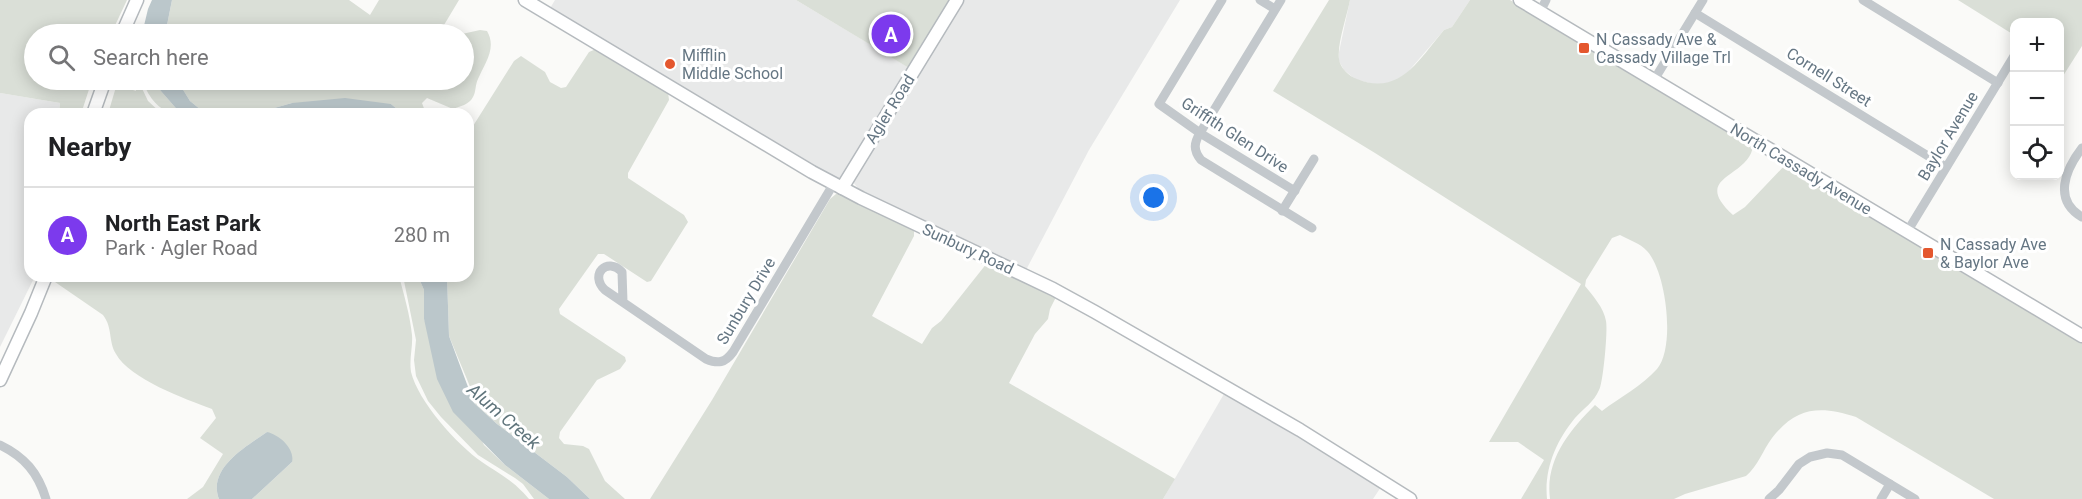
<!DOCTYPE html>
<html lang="en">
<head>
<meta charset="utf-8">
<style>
	body { margin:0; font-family:Roboto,sans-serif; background:#f2f2f2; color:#202124 }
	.controls { position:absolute; right:18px; top:18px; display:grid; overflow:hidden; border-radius:12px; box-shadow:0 3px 15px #0003 }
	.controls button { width:54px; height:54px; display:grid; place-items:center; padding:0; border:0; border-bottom:2px solid #e0e0e0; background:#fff; color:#202124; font:30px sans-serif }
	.you { position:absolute; left:1154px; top:198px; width:21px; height:21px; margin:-15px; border:4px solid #fff; border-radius:50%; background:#1a73e8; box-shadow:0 0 0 9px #1a73e833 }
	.badge { display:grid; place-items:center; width:39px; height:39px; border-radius:50%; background:#7c3aed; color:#fff; font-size:20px; font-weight:700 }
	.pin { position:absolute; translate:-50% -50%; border:3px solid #fff; box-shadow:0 2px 6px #0006 }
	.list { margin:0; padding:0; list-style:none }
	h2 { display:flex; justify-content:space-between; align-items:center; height:78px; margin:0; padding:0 24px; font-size:26px }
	h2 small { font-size:20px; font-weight:400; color:#757577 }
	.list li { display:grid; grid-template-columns:39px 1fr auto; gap:18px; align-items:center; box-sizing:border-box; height:96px; padding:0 24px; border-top:2px solid #e0e0e0 }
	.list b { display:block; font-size:22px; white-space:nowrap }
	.list p { margin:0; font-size:20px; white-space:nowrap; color:#757577 }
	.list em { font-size:20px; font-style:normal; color:#757577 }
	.icon { flex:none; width:33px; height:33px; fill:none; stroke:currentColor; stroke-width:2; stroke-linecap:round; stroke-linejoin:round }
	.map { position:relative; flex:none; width:2082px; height:499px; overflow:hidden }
	.search { position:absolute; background:#fff; box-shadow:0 3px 15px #0003; left:24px; top:24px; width:450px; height:66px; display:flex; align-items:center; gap:15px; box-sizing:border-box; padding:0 21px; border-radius:33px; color:#757577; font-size:22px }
	.panel { position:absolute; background:#fff; box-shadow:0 3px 15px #0003; left:24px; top:108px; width:450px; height:174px; border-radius:18px }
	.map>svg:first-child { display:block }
</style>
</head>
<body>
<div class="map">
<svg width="2082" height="499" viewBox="0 0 2082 499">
	<rect width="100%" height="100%" fill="#fafaf8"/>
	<g fill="#e8e9e9">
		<path d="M555 0H796L916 72 960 0H1180L1089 150 1026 270 861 192 853 182V179L840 186 549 10Z"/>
		<path d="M1350 0H1470L1452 27 1444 30 1407 73 1392 83 1376 85 1355 79 1344 70 1339 61V52Z"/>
		<path d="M0 93 60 103 59 114H30V276H35L0 347Z"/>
		<path d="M1228 387 1385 481 1373 499H1163Z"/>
	</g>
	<g fill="#dadfd7">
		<path d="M0 0H127L111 34H34V80H92L81 114H59L60 103 0 93Z"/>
		<path d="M172 0H349L370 15 379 0H459L444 25 443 34H168L167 25Z"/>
		<path d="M796 0H950L909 68Z"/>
		<path d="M1329 0H1350C1347 16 1337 44 1339 59 1340 68 1349 76 1357 79 1400 97 1420 58 1444 30L1452 27 1470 0H1510L1753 145C1751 178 1689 175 1733 215L1745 207 1786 164 2082 341V499H1994L1856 417C1821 406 1797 406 1772 438 1763 450 1758 466 1746 476L1685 494 1674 499H1550C1545 460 1569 431 1595 405L1602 411C1619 398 1643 385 1657 369 1676 347 1666 271 1647 251 1640 243 1629 240 1620 235L1612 238 1586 280 1585 286C1593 296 1604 308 1606 321 1608 330 1603 384 1599 390 1594 402 1583 409 1575 418 1556 441 1544 469 1547 499H1521L1544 460 1518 442H1489L1581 284 1375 153 1273 91Z"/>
		<path d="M1958 0H2082V46L2063 76 2060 71V22H2014V35Z"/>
		<path d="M480 30 487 31C497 48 485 63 478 79 475 85 476 92 473 97 469 105 460 106 453 109L427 98 422 103 426 114H403L391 104 292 103 253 114H206L190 101 177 80H464V34H462Z"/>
		<path d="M596 49 668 92 669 100 628 173V178L684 215 688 222 651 281 647 282 604 254H598L559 309 560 314 625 357 626 361 620 369 597 380 560 432 559 438 564 444 583 446 589 449 605 481 625 499H590L567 477 497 424 474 403 471 389 449 336 447 276H468V134L514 61 521 56 545 72 550 82 561 88 566 87 589 52Z"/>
		<path d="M118 80H132L133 90 136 91 135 80H138L148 101 162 114H108Z"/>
		<path d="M142 80H156L160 90 181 114C160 114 149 98 142 80Z"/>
		<path d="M836 194H841L914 230V236L872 316 922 344 932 328 941 321 987 263 1056 297 1050 309 1048 319 1035 334 1009 383 1175 479 1163 499H650L712 400 830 199Z"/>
		<path d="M57 276H399C404 295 410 315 412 335 413 347 409 359 411 372 418 401 457 445 482 462 501 475 513 480 529 499H252L292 462 267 432C247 446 207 468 219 499H187L203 487 223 454 200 438 216 418 212 409C185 399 130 379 116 354 108 341 113 328 103 315L55 282Z"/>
		<path d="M403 276H418L424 290V319L484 445 505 465 549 499H534L523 484 515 478 478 455 441 417 428 401 416 376 414 360 416 340Z"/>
	</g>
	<g fill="#bbc7cb">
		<path d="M152 0H172L167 25 168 34H142L148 9Z"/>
		<path d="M156 80H177L190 101 206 114H181L160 90Z"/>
		<path d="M345 98 391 104 403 114H253L292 103Z"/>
		<path d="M418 276H447L449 336 474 403 497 424 567 477 590 499H549L505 465 453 412 437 379 424 319V290Z"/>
		<path d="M267 432C280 435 295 449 292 462L252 499H219C207 468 247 446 267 432Z"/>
	</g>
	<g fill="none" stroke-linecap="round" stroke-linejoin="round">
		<g stroke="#b5babe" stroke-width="15">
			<g id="major">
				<path d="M525 0 812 172 861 198 1053 289 1095 312 1300 430 1410 499"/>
				<path d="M1520 0 2082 336"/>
				<path d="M122 34 137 0"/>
				<path d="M93 114 105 80"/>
				<path d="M842 188 957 0"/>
				<path d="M0 380 31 313 46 276"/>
			</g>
		</g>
		<g stroke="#c3c8cc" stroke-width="9">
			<path d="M1222 0 1159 104 1200 133 1295 191"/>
			<path d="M1260 0 1275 9"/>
			<path d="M1281 0 1200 133C1194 143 1193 150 1201 160L1312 228"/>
			<path d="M1863 0 1998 83"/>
			<path d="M1540 12 1546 0"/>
			<path d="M1695 13 1946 167"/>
			<path d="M1654 80 1703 0"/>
			<path d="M2082 148C2065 170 2053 200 2082 217"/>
			<path d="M1282 211 1314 159"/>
			<path d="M1907 232 2014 56"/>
			<path d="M623 302 622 272C607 256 589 275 605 290L706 359C718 364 725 363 733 352L834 183"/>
			<path d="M0 445C25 457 38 473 46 499"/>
			<path d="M1769 499 1779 490 1799 464 1810 457 1827 453 1842 455 1915 499"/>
			<path d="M1881 499 1890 484"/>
		</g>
		<use href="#major" stroke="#fff" stroke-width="12"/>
	</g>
	<g fill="#e4572e" stroke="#fff" stroke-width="2">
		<rect x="1578" y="42" width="12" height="12" rx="3"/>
		<circle cx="670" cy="64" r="6"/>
		<rect x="1922" y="247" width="12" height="12" rx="3"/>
	</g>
	<g text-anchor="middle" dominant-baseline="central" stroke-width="6" stroke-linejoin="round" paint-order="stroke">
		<g font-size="16" fill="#657683" stroke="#fff" text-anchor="start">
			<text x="1596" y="39">N Cassady Ave &amp;<tspan x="1596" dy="18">Cassady Village Trl</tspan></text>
			<text x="682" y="55">Mifflin<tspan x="682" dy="18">Middle School</tspan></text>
			<text x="1940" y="244">N Cassady Ave<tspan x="1940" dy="18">&amp; Baylor Ave</tspan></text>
		</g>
		<g font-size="16" fill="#657683" stroke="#fff">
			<text transform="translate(1829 77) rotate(32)">Cornell Street</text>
			<text transform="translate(890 109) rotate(-58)">Agler Road</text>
			<text transform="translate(1235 135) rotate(33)">Griffith Glen Drive</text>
			<text transform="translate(1948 136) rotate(-59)">Baylor Avenue</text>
			<text transform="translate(1801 169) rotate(31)">North Cassady Avenue</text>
			<text transform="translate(968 249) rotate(25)">Sunbury Road</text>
			<text transform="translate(746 301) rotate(-59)">Sunbury Drive</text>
		</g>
		<g font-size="18" font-style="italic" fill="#60757c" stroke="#fff">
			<text transform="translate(504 416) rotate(41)">Alum Creek</text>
		</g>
	</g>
</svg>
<div class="controls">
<button>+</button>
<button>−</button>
<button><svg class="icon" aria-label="locate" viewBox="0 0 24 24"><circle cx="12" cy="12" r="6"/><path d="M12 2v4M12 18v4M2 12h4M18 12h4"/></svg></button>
</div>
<div class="you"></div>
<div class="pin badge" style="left:891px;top:34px">A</div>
<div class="search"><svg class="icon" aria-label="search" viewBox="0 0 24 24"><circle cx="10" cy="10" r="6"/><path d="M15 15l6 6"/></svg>Search here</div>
<section class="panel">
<h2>Nearby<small></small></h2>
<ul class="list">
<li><span class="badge">A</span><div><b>North East Park</b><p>Park · Agler Road</p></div><em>280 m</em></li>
</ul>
</section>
</div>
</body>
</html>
